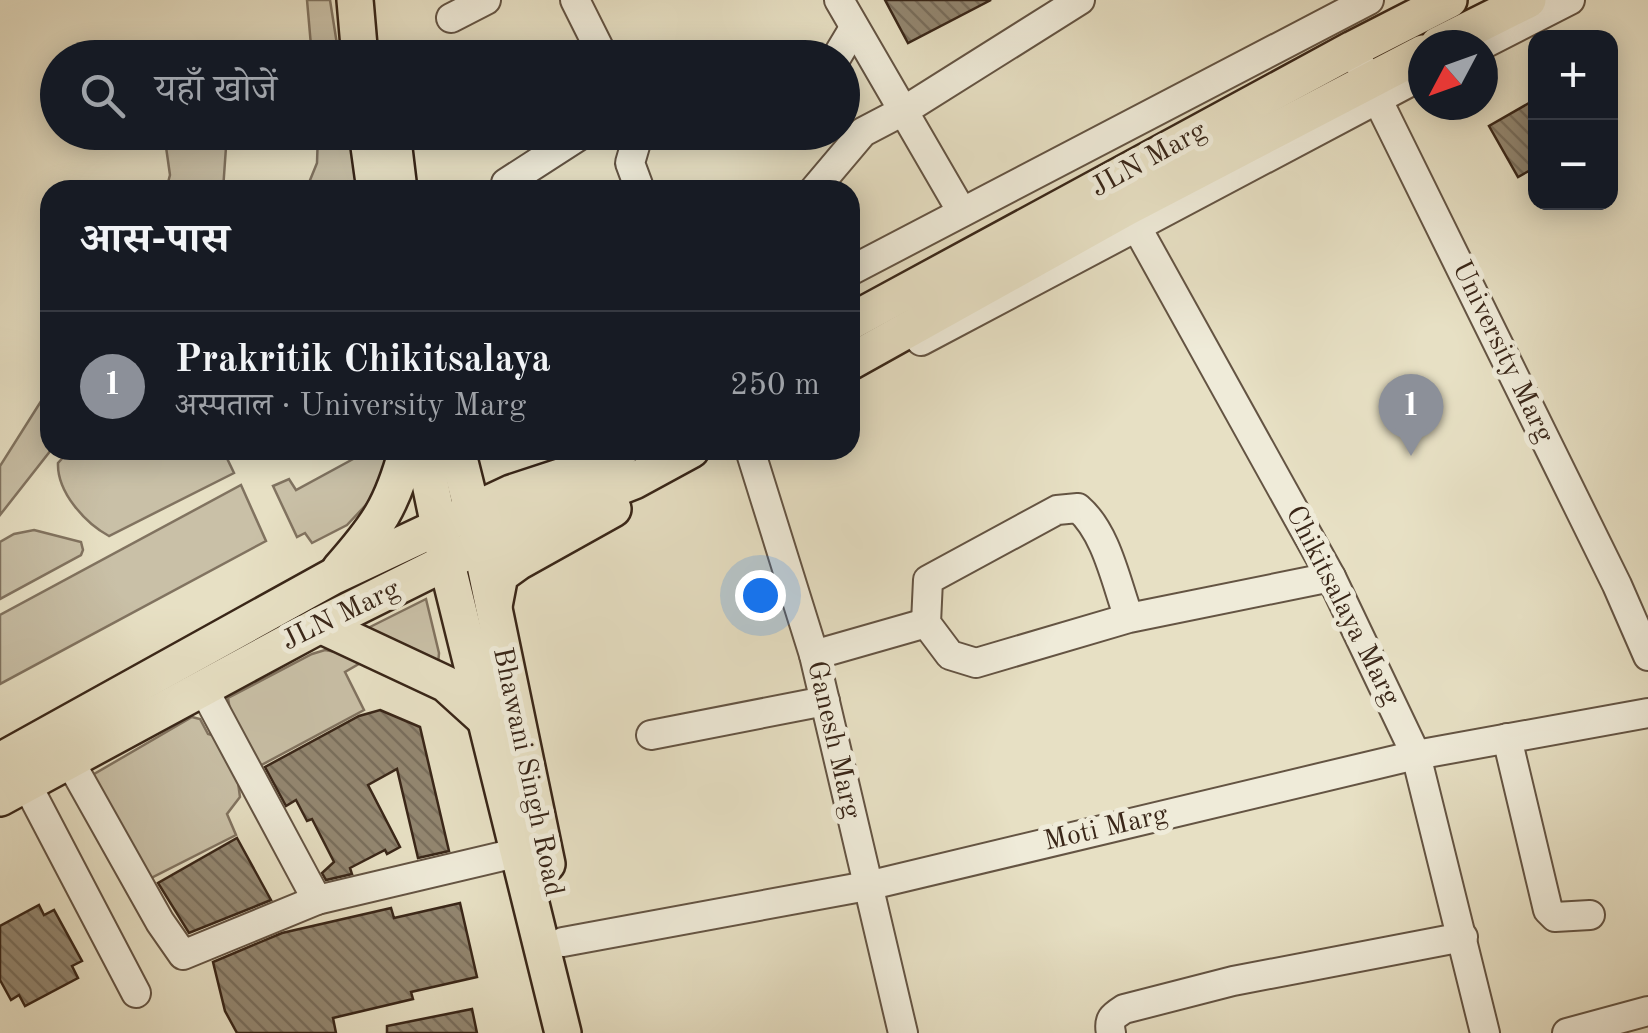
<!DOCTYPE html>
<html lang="hi">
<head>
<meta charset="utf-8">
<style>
	body { margin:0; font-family:"Old Standard TT","Noto Serif Devanagari",serif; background:#20242c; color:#f1f3f6 }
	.controls { position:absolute; right:30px; top:30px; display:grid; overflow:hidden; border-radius:20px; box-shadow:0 5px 25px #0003 }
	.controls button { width:90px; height:90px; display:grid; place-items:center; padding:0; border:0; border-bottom:2px solid #363941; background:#171b24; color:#f1f3f6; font:50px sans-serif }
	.compass { position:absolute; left:1408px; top:30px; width:90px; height:90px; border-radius:50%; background:#171b24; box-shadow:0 5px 25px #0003; rotate:229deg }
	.you { position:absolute; left:760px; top:595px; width:35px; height:35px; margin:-25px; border:8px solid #fff; border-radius:50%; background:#1a73e8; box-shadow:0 0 0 15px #1a73e833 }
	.badge { display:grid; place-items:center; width:65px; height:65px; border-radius:50%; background:#8c9099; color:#fff; font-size:32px; font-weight:700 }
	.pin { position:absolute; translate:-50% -82px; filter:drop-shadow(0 2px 5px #0008) }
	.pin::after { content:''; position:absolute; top:52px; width:35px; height:30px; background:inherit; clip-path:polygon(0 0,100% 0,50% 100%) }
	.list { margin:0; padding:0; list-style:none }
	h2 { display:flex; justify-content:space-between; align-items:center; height:130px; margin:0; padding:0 40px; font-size:42px }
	h2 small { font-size:32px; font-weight:400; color:#9ea1a6 }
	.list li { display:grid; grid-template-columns:65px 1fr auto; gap:30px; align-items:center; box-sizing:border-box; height:150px; padding:0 40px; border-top:2px solid #363941 }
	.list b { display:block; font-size:38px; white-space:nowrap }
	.list p { margin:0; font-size:32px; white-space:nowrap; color:#9ea1a6 }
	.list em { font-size:32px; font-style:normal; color:#9ea1a6 }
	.icon { flex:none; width:55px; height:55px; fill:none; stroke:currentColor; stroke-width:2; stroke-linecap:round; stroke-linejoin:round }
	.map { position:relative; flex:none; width:1648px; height:1033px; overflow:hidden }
	.search { position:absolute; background:#171b24; box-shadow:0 5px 25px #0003; left:40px; top:40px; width:820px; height:110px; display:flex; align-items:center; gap:25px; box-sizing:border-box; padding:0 35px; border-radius:55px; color:#9ea1a6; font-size:38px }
	.panel { position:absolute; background:#171b24; box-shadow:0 5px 25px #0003; left:40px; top:180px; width:820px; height:280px; border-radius:30px }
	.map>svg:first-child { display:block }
</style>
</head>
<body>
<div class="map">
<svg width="1648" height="1033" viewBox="0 0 1648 1033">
	<defs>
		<pattern id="building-back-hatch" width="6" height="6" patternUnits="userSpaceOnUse" patternTransform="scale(2.5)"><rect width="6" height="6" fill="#938771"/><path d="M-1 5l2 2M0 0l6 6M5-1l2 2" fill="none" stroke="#796e5c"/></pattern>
	</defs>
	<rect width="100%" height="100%" fill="#e7e0c4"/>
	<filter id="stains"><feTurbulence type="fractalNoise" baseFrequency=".002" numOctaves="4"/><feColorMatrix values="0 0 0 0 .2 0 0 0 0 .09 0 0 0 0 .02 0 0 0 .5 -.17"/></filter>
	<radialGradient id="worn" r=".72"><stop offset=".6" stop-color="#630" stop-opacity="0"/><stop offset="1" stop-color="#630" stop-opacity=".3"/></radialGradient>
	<g fill="#c9c0a7" stroke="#817360" stroke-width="2.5">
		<path d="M307 0H330L339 57H312Z"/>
		<path d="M164 133H227L223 190H166L170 175Z"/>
		<path d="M318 133H352L362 190H306L317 163Z"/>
		<path d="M50 387 51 450 0 515V466Z"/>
		<path d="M70 450H223L234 473 109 536C85 523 57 492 58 463Z"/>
		<path d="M352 450H391L379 491 347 525 312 543 305 533 297 537 273 486 289 479 296 490 355 458Z"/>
		<path d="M241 485 266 541 0 684V615Z"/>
		<path d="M34 530 81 542 83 550 81 555 0 599V542L14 534Z"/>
		<path d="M426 599 439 653 438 665 358 633Z"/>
		<path d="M325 650 369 658 345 672 364 710 254 769 232 723 228 698 312 654Z"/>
		<path d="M192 717 200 719 208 734 215 736 237 775 240 797 227 814 236 835 147 880 89 777Z"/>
	</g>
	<g fill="url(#building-back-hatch)" stroke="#392618" stroke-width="2.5">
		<path d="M885 0H991L908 43Z"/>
		<path d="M1536 99V167L1518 177 1489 126Z"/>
		<path d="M380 710 420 727 449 851 418 858 397 769 368 785 400 847 387 854 385 850 350 868 352 874 326 880 322 873 334 862 312 819 307 821 296 800 286 806 265 767 359 716Z"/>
		<path d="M237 838 271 900 189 933 158 883Z"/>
		<path d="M460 903 477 977 411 992 413 999 333 1018 336 1033H237L225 1011 213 962 282 933 391 908 394 918Z"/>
		<path d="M39 905 44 915 54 910 82 961 72 966 78 978 25 1006 19 995 11 1000 0 980V926Z"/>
		<path d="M472 1009 477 1033H387V1026Z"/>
	</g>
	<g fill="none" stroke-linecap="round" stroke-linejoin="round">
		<g stroke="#645443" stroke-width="32">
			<g id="minor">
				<path d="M575 0 604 58"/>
				<path d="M839 0 962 212"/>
				<path d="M451 18 486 0"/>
				<path d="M1482 45 1570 0"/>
				<path d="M836 58 854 28"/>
				<path d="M1360 64 1617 585 1648 656"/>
				<path d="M639 132 630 163 640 190"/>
				<path d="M506 183 585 132"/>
				<path d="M814 190 863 132 905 110 1080 0"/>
				<path d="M1126 208 1331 577 1416 755 1485 1033"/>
				<path d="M850 271 1369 0"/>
				<path d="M921 341 1423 75"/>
				<path d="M750 450 814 655 903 1033"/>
				<path d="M1129 618C1116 583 1107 533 1078 508L1057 510 928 580 926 623 950 655 976 663 1129 618 1331 577"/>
				<path d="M814 655 926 623"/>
				<path d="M202 686 317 900 520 852"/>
				<path d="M651 735 825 701"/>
				<path d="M1507 738 1548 910 1555 917 1590 915"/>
				<path d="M69 760 160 922 183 955 317 900"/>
				<path d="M26 783 136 993"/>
				<path d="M563 942 867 886 1416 755 1648 713"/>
				<path d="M1111 1033C1108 1019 1113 1016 1124 1009L1233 981 1463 937"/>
				<path d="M1567 1033 1648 1011"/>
			</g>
		</g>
		<g stroke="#392618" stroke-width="40">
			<g id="major">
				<path d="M355 0 360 58"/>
				<path d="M1438 45 1528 0"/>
				<path d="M367 132 375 190"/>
				<path d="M392 132 399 190"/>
				<path d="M850 322 1353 49 1449 0"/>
				<path d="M850 362 1126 208 1423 53"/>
				<path d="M423 450 447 564 563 1033"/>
				<path d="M457 450 481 546 547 864"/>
				<path d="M340 569C378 526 392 506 407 450"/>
				<path d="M494 606 500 575 518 562 613 509"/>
				<path d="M320 625 446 684 488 722"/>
				<path d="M0 761 332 577 511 493 584 469 621 450"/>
				<path d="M0 798 320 625 517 527 634 481 691 450"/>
			</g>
		</g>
		<use href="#minor" stroke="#efebd9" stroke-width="28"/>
		<use href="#major" stroke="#e7e0c4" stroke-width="35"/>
	</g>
	<g text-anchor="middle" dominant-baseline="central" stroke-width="10" stroke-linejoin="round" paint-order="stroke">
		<g font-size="28" fill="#392618" stroke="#efebd9">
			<text transform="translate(1149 160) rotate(-29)">JLN Marg</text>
			<text transform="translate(1502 352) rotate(64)">University Marg</text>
			<text transform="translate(1342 606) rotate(63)">Chikitsalaya Marg</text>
			<text transform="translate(341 616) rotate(-26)">JLN Marg</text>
			<text transform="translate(833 740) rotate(77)">Ganesh Marg</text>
			<text transform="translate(527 772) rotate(78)">Bhawani Singh Road</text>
			<text transform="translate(1106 829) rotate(-13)">Moti Marg</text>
		</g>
	</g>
	<rect width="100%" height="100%" filter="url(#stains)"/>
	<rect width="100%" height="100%" fill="url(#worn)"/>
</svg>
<div class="controls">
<button>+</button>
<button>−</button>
</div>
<svg class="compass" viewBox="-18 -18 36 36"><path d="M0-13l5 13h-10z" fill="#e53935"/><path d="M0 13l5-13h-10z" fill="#9ea1a6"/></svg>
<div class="you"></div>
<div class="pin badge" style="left:1411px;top:456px">1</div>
<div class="search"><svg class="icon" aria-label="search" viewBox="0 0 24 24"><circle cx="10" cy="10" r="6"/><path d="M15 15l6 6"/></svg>यहाँ खोजें</div>
<section class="panel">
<h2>आस-पास<small></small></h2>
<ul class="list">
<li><span class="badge">1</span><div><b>Prakritik Chikitsalaya</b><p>अस्पताल · University Marg</p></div><em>250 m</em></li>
</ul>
</section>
</div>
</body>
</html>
